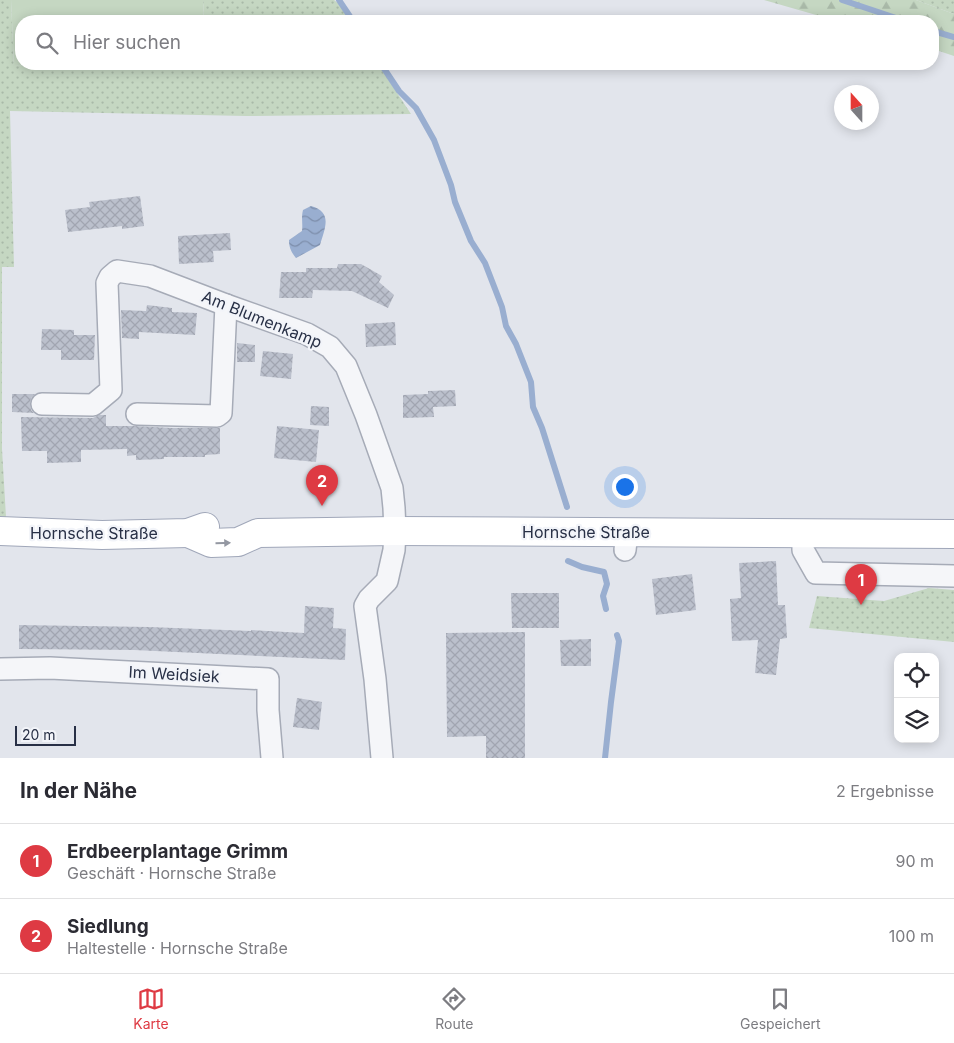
<!DOCTYPE html>
<html lang="de">
<head>
<meta charset="utf-8">
<style>
	body { margin:0; font-family:Inter,sans-serif; background:#f2f2f3; color:#2b2b33 }
	.controls { position:absolute; right:15px; bottom:15px; display:grid; overflow:hidden; border-radius:10px; box-shadow:0 2px 12px #0003 }
	.controls button { width:45px; height:45px; display:grid; place-items:center; padding:0; border:0; border-bottom:1px solid #e1e1e2; background:#fff; color:#2b2b33; font:25px sans-serif }
	.compass { position:absolute; left:834px; top:85px; width:45px; height:45px; border-radius:50%; background:#fff; box-shadow:0 2px 12px #0003; rotate:339deg }
	.scale { position:absolute; left:15px; bottom:12px; width:61px; box-sizing:border-box; padding-left:5px; border:2px solid #283046; border-top:0; font-size:14px; line-height:18px; white-space:nowrap; color:#283046; -webkit-text-stroke:4px #f2f4f9; paint-order:stroke }
	.you { position:absolute; left:624px; top:486px; width:18px; height:18px; margin:-12px; border:4px solid #fff; border-radius:50%; background:#1a73e8; box-shadow:0 0 0 8px #1a73e833 }
	.badge { display:grid; place-items:center; width:32px; height:32px; border-radius:50%; background:#de3a43; color:#fff; font-size:16px; font-weight:700 }
	.pin { position:absolute; translate:-50% -41px; filter:drop-shadow(0 1px 2px #0008) }
	.pin::after { content:''; position:absolute; top:26px; width:18px; height:15px; background:inherit; clip-path:polygon(0 0,100% 0,50% 100%) }
	.list { margin:0; padding:0; list-style:none }
	h2 { display:flex; justify-content:space-between; align-items:center; height:65px; margin:0; padding:0 20px; font-size:21px }
	h2 small { font-size:16px; font-weight:400; color:#7c7c81 }
	.list li { display:grid; grid-template-columns:32px 1fr auto; gap:15px; align-items:center; box-sizing:border-box; height:75px; padding:0 20px; border-top:1px solid #e1e1e2 }
	.list b { display:block; font-size:19px; white-space:nowrap }
	.list p { margin:0; font-size:16px; white-space:nowrap; color:#7c7c81 }
	.list em { font-size:16px; font-style:normal; color:#7c7c81 }
	.icon { flex:none; width:28px; height:28px; fill:none; stroke:currentColor; stroke-width:2; stroke-linecap:round; stroke-linejoin:round }
	.map { position:relative; flex:none; width:954px; height:758px; overflow:hidden }
	.search { position:absolute; background:#fff; box-shadow:0 2px 12px #0003; left:15px; right:15px; top:15px; height:55px; display:flex; align-items:center; gap:12px; box-sizing:border-box; padding:0 18px; border-radius:20px; color:#7c7c81; font-size:19px }
	.sheet { height:215px; background:#fff }
	nav { display:flex; justify-content:space-around; align-items:center; box-sizing:border-box; height:70px; border-top:1px solid #e1e1e2; background:#fff; font-size:14px; color:#7c7c81 }
	nav a { display:grid; justify-items:center; gap:2px }
	nav .on { color:#de3a43 }
	.map>svg:first-child { display:block }
</style>
</head>
<body>
<div class="map">
<svg width="954" height="758" viewBox="0 0 954 758">
	<defs>
		<pattern id="grass-dots" width="8" height="8" patternUnits="userSpaceOnUse" patternTransform="scale(1.25)"><rect width="8" height="8" fill="#c5d7c2"/><path d="M2 2h.1M6 6h.1" fill="none" stroke="#a9b9a8" stroke-width="1.8" stroke-linecap="round"/></pattern>
		<pattern id="forest-firs" width="22" height="20" patternUnits="userSpaceOnUse" patternTransform="scale(1.25)"><rect width="22" height="20" fill="#c5d7c2"/><path d="M5 1l3.5 6h-7zM16 11l3.5 6h-7z" fill="#a9b9a8"/></pattern>
		<pattern id="water-waves" width="16" height="10" patternUnits="userSpaceOnUse" patternTransform="scale(1.25)"><rect width="16" height="10" fill="#99aed0"/><path d="M0 5q4-4 8 0t8 0" fill="none" stroke="#7d8eab"/></pattern>
		<pattern id="building-cross-hatch" width="8" height="8" patternUnits="userSpaceOnUse" patternTransform="scale(1.25)"><rect width="8" height="8" fill="#bbc0cc"/><path d="M0 0l8 8M0 8l8-8" fill="none" stroke="#a1a5b1"/></pattern>
	</defs>
	<rect width="100%" height="100%" fill="#e2e5ec"/>
	<g fill="url(#grass-dots)">
		<path d="M0 0H11L14 66 71 64H378L411 114 246 116 10 111 14 267H2V449L6 517 0 516Z"/>
		<path d="M203 0H334L339 4 350 21H204Z"/>
		<path d="M916 0H954V14Z"/>
		<path d="M929 588 954 590V642L809 628 817 596 884 601Z"/>
	</g>
	<path fill="url(#forest-firs)" d="M764 0H916L954 14V56L933 49V21H837Z"/>
	<path fill="#c5d7c2" d="M11 0H203L204 21H21V64H71L14 66Z"/>
	<path fill="url(#water-waves)" d="M311 206C333 212 325 228 320 245L296 258C291 252 289 247 289 240L302 231C303 223 301 218 303 210Z"/>
	<g fill="none" stroke-linecap="round" stroke-linejoin="round">
		<g stroke="#99aed0" stroke-width="6">
			<path d="M339 0 353 21"/>
			<path d="M842 0 905 21"/>
			<path d="M933 31 954 37"/>
			<path d="M381 64 399 91 416 108 434 140 451 185 455 202 471 241 485 263 502 307 506 326 516 344 531 382 533 407 542 428 567 507"/>
			<path d="M568 561 582 567 604 572 607 584 603 596 606 609"/>
			<path d="M605 758 611 702 619 641 617 635"/>
		</g>
	</g>
	<g fill="url(#building-cross-hatch)">
		<path d="M140 196 144 226 122 229V226L68 232 65 210 90 207 89 202Z"/>
		<path d="M230 233 231 250 213 251 214 262 179 264 178 236Z"/>
		<path d="M338 264H361L382 276 379 282 394 295 388 308 352 291 313 290 312 298H279L281 272H306V268H337Z"/>
		<path d="M147 305 172 308V312L197 313 195 335 139 332V339L122 338 121 310 146 311Z"/>
		<path d="M395 322 396 345 366 347 365 324Z"/>
		<path d="M42 329 74 330V335H95L94 360H61V350H41Z"/>
		<path d="M237 343 255 345V362H237Z"/>
		<path d="M263 351 293 354 291 379 260 376Z"/>
		<path d="M455 390 456 406 433 407 434 417 403 418V395L428 394V391Z"/>
		<path d="M12 394H35L31 398 30 403 31 410 34 413 12 412Z"/>
		<path d="M311 406 329 407V426L310 425Z"/>
		<path d="M99 415H106V426H134L172 428H220V454L205 455V457H164V459L136 460V455L127 456V449L81 450V462L47 463V451H22L21 417 93 418Z"/>
		<path d="M277 426 319 430 316 462 274 458Z"/>
		<path d="M776 561 778 605H785L787 638 780 639 776 675 755 673 758 640 732 641 730 599 741 598 739 563Z"/>
		<path d="M692 574 696 610 656 615 652 579Z"/>
		<path d="M511 593H559V628H512Z"/>
		<path d="M305 606 334 608 333 628 346 629 345 660 134 650 19 649V625L149 627 251 631V630L304 633Z"/>
		<path d="M525 632V758H486V736L447 737 446 633Z"/>
		<path d="M591 639V666H561L560 640Z"/>
		<path d="M297 698 322 702 319 730 293 727Z"/>
	</g>
	<g fill="none" stroke-linecap="round" stroke-linejoin="round">
		<g stroke="#a6abb7" stroke-width="24">
			<g id="minor">
				<path d="M42 404 93 405 111 390 107 283 110 277 117 271 150 276 226 305 307 334 330 347 346 366 366 415 392 488 394 508 395 531 394 550 387 581 369 599 365 606 375 679 382 758"/>
				<path d="M137 414 217 416 221 413 226 305"/>
				<path d="M803 533V550L816 573 954 576"/>
				<path d="M625 550 627 532"/>
				<path d="M0 669 50 668 268 679V710L272 758"/>
			</g>
		</g>
		<g stroke="#a0a7b9" stroke-width="30">
			<g id="major">
				<path d="M0 531 102 535 188 533 205 527"/>
				<path d="M188 533 211 543 238 542 258 533 395 531 954 534"/>
			</g>
		</g>
		<use href="#minor" stroke="#f5f6f9" stroke-width="21"/>
		<use href="#major" stroke="#fff" stroke-width="28"/>
	</g>
	<defs><path id="oneway-solid" d="M-6-.8H1V-3.2L6.5 0L1 3.2V.8H-6Z" transform="scale(1.25)"/></defs>
	<use fill="#9498a2" href="#oneway-solid" transform="translate(223 543) rotate(-2)"/>
	<g text-anchor="middle" dominant-baseline="central" stroke-width="4.5" stroke-linejoin="round" paint-order="stroke">
		<g font-size="16" fill="#283046" stroke="#f2f4f9">
			<text transform="translate(262 319) rotate(22)">Am Blumenkamp</text>
			<text x="586" y="532">Hornsche Straße</text>
			<text x="94" y="533">Hornsche Straße</text>
			<text transform="translate(174 674) rotate(3)">Im Weidsiek</text>
		</g>
	</g>
</svg>
<div class="controls">
<button><svg class="icon" aria-label="locate" viewBox="0 0 24 24"><circle cx="12" cy="12" r="6"/><path d="M12 2v4M12 18v4M2 12h4M18 12h4"/></svg></button>
<button><svg class="icon" aria-label="layers" viewBox="0 0 24 24"><path d="M12 4l9 5-9 5-9-5zM3 14l9 5 9-5"/></svg></button>
</div>
<svg class="compass" viewBox="-18 -18 36 36"><path d="M0-13l5 13h-10z" fill="#e53935"/><path d="M0 13l5-13h-10z" fill="#7c7c81"/></svg>
<div class="scale">20 m</div>
<div class="you"></div>
<div class="pin badge" style="left:861px;top:605px">1</div>
<div class="pin badge" style="left:322px;top:506px">2</div>
<div class="search"><svg class="icon" aria-label="search" viewBox="0 0 24 24"><circle cx="10" cy="10" r="6"/><path d="M15 15l6 6"/></svg>Hier suchen</div>
</div>
<section class="sheet">
<h2>In der Nähe<small>2 Ergebnisse</small></h2>
<ul class="list">
<li><span class="badge">1</span><div><b>Erdbeerplantage Grimm</b><p>Geschäft · Hornsche Straße</p></div><em>90 m</em></li>
<li><span class="badge">2</span><div><b>Siedlung</b><p>Haltestelle · Hornsche Straße</p></div><em>100 m</em></li>
</ul>
</section>
<nav>
<a class="on"><svg class="icon" aria-label="map" viewBox="0 0 24 24"><path d="M3 6l6-2 6 2 6-2v14l-6 2-6-2-6 2zM9 4v14M15 6v14"/></svg>Karte</a>
<a><svg class="icon" aria-label="directions" viewBox="0 0 24 24"><path d="M12 3l9 9-9 9-9-9zM9 14v-3h6M13 9l2 2-2 2"/></svg>Route</a>
<a><svg class="icon" aria-label="saved" viewBox="0 0 24 24"><path d="M7 4h10v16l-5-4-5 4z"/></svg>Gespeichert</a>
</nav>
</body>
</html>
